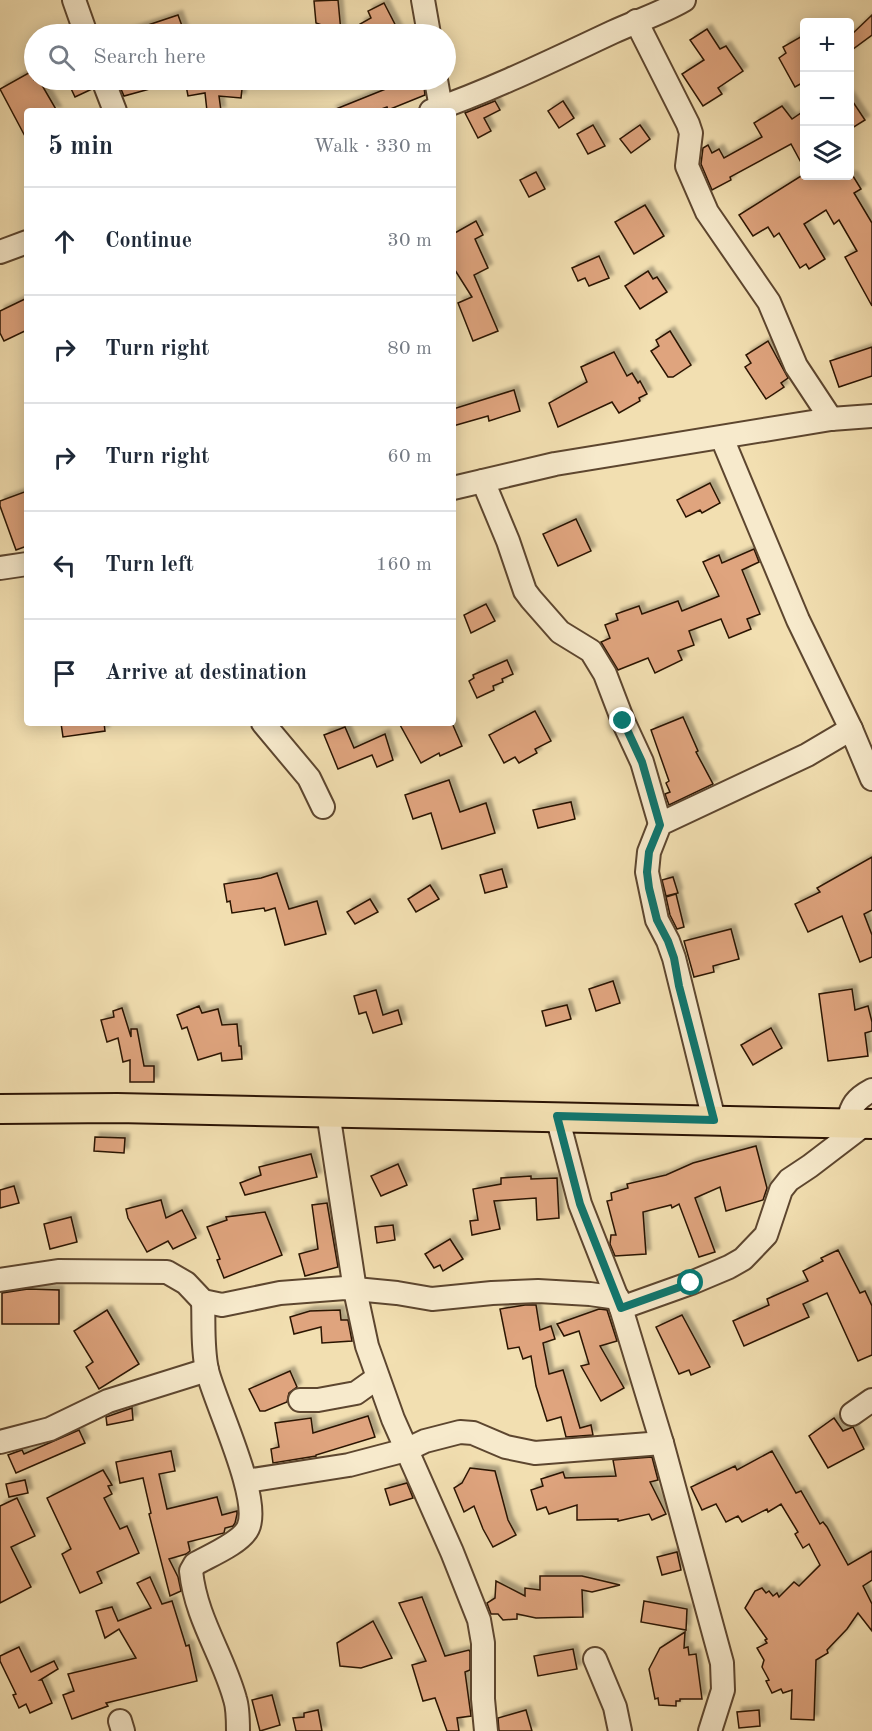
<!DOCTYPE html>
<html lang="en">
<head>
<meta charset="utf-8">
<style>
	body { margin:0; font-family:"Old Standard TT",serif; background:#f2f2f3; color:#1f2937 }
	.controls { position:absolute; right:18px; top:18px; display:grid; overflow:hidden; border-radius:6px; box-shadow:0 3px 15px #0003 }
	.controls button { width:54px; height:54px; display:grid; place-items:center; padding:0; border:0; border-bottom:2px solid #e0e1e3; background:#fff; color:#1f2937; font:30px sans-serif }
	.stop { position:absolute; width:18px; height:18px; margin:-14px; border:4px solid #0f766e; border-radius:50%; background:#fff }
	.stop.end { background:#0f766e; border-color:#fff; box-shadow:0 2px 6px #0008 }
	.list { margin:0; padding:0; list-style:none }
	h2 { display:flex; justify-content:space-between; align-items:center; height:78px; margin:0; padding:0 24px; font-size:26px }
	h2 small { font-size:20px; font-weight:400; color:#747a83 }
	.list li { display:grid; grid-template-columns:39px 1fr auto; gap:18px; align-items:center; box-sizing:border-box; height:108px; padding:0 24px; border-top:2px solid #e0e1e3 }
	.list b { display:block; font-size:22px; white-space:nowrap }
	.list em { font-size:20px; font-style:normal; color:#747a83 }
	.icon { flex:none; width:33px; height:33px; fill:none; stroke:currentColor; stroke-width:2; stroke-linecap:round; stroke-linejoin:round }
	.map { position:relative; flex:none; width:872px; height:1731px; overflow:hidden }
	.search { position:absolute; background:#fff; box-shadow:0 3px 15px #0003; left:24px; top:24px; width:432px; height:66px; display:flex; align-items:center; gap:15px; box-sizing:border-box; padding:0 21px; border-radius:33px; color:#747a83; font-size:22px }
	.panel { position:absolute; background:#fff; box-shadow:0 3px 15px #0003; left:24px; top:108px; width:432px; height:618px; border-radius:6px }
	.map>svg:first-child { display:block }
</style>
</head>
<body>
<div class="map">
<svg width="872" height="1731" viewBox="0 0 872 1731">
	<defs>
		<filter id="shadow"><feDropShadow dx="4.5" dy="-4.5" stdDeviation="1.5" flood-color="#0004"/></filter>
	</defs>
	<rect width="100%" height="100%" fill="#f2dfb1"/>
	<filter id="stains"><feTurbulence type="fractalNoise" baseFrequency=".00333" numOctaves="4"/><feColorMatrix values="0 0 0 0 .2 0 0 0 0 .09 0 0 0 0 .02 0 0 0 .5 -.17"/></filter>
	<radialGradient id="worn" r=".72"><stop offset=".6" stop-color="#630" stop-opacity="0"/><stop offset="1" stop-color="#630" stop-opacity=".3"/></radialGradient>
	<g fill="#dfa47e" stroke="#2b1304" stroke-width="1.5" filter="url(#shadow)">
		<path d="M338 0 341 32 316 23 314 1Z"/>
		<path d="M384 3 400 34H365L360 24 371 18 368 11Z"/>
		<path d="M178 15 185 34H128L127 32Z"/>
		<path d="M872 15V35L849 52V37Z"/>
		<path d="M707 29 720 49 726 46 743 71 718 88 722 94 703 106 682 74 704 60 690 40Z"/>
		<path d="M804 35V82L795 87 779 58 786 53 783 47Z"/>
		<path d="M34 70V80H39L57 111H27V140L0 89Z"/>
		<path d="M67 80H90L92 89 75 97Z"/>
		<path d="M117 80H167L168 84 124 96Z"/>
		<path d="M185 80H243L241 98 219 96 221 111H207L205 93 188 96Z"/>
		<path d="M408 80H423L425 95 388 110 387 107 376 111H331Z"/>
		<path d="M849 96 865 120 849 130Z"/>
		<path d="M495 101 500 110 484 118 491 131 478 138 465 113Z"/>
		<path d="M563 101 574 118 559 128 548 111Z"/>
		<path d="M782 106 792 119 804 111V168L791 144 730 177 731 180 712 190 701 164 703 148 708 145 712 153 719 149 724 158 762 137 754 123Z"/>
		<path d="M593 125 605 146 588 154 577 134Z"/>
		<path d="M640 125 650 139 631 153 620 139Z"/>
		<path d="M536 172 545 189 529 197 520 180Z"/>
		<path d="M801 176H853L861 189 854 193 872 223V306L845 257 857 251 839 220 834 224 826 210 804 224 825 259 809 269 806 264 800 268 779 233 774 237 768 227 753 236 739 215Z"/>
		<path d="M645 205 664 236 634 254 615 222Z"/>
		<path d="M476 221 483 235 475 239 488 268 474 275 498 331 473 341 458 303 472 297 453 267V234Z"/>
		<path d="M599 256 609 278 589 286 585 278 578 281 572 268Z"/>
		<path d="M648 271 653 279 657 277 667 292 640 309 625 286Z"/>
		<path d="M27 298V330L4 341 0 333V311Z"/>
		<path d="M670 331 691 365 673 377H668L651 351 659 346 656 340Z"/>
		<path d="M768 341 788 378 781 383 784 387 766 399 745 367 751 363 746 355Z"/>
		<path d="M872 347V376L839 387 830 361Z"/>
		<path d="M614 352 627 376 632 373 638 383 640 381 647 394 639 398 640 401 619 413 612 402 558 427 549 403 587 382 581 367Z"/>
		<path d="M514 390 520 411 489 421 488 416 453 426V409Z"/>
		<path d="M710 483 720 503 702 513 700 510 686 517 677 500Z"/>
		<path d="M27 491V546L16 550 0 506V501Z"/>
		<path d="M576 519 591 551 558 566 543 534Z"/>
		<path d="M754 549 759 562 742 570 760 614 747 619 751 629 729 638 721 619 689 631 694 645 678 651 682 660 655 673 648 658 618 670 601 642 610 638 605 625 618 620 616 614 639 606 642 614 678 601 682 611 719 596 703 562 719 555 722 563Z"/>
		<path d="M486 604 495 621 471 633 464 615Z"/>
		<path d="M507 660 513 674 502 679 503 682 493 686 494 690 477 698 469 681 474 678 473 675Z"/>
		<path d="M535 711 551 741 535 749 537 753 519 763 515 757 504 763 489 735Z"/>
		<path d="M683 717 698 751 696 752 713 784 669 805 665 794 670 792 666 783 669 781 651 730Z"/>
		<path d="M61 723H104L105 731 63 737Z"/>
		<path d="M399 723H452L462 746 440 756 439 753 421 763Z"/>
		<path d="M345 727 354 748 385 734 393 760 377 767 372 755 338 769 324 735Z"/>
		<path d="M449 780 460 812 486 803 495 833 442 849 431 813 413 819 405 795Z"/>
		<path d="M571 802 575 819 538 828 533 810Z"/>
		<path d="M872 857V910L864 914 872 935V957L860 962 842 916 808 932 795 904 820 892 817 888Z"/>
		<path d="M502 869 507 887 485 893 480 875Z"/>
		<path d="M277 873 289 909 317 901 326 934 285 945 275 908 265 911 264 908 232 913 230 901 227 902 224 884 261 878Z"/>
		<path d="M673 877 678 893 666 896 662 880Z"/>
		<path d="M430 885 439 899 416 912 408 899Z"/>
		<path d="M676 894 684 927 677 929 670 915 666 897Z"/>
		<path d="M370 899 378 912 355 924 347 912Z"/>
		<path d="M731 929 739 959 713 966 714 972 694 977 684 941Z"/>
		<path d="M613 981 620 1003 596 1011 589 989Z"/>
		<path d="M852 989 855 1010 868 1006 872 1022V1031L865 1033 868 1056 828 1061 819 994Z"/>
		<path d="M376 990 383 1015 398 1010 402 1024 373 1033 366 1012 359 1014 354 996Z"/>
		<path d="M567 1005 571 1019 546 1026 542 1011Z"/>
		<path d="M199 1006 202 1013 218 1009 222 1025 237 1024 239 1046H241L242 1059 222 1061 221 1053 198 1060 187 1027 182 1029 177 1015Z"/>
		<path d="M122 1008 131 1037V1029H137L144 1066H154V1082H130V1060L123 1062 118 1038 107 1042 101 1020 114 1017 113 1011Z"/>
		<path d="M771 1028 782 1048 753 1065 741 1045Z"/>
		<path d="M95 1137 125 1138 124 1153 94 1151Z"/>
		<path d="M756 1146 767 1188 763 1200 726 1211 720 1187 695 1198 715 1252 699 1257 679 1204 672 1208 671 1205 643 1212 646 1254 615 1256 610 1244 611 1235H616L607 1201 612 1200 611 1193 628 1188 627 1184 666 1175 693 1163Z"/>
		<path d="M311 1154 317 1177 245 1195 240 1183 261 1175 259 1167Z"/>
		<path d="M398 1164 407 1185 381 1196 371 1176Z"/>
		<path d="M531 1176V1179L557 1178 559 1218 537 1220 536 1198 494 1201 500 1229 472 1235 470 1221 478 1220 473 1189 501 1184V1178Z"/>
		<path d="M14 1186 19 1203 0 1208V1190Z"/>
		<path d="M161 1200 166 1218 182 1210 196 1238 173 1249 168 1241 147 1252 128 1218 126 1209Z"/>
		<path d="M327 1203 338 1267 305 1276 299 1254 318 1249 312 1205Z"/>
		<path d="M265 1212 282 1255 224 1278 217 1260 220 1259 207 1227 227 1220 226 1217Z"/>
		<path d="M71 1217 77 1242 50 1249 44 1224Z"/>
		<path d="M393 1225 395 1240 377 1243 375 1227Z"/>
		<path d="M450 1239 463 1259 443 1271 440 1265 434 1268 425 1254Z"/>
		<path d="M838 1250 860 1293 865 1291 872 1306V1355L858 1361 827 1293 803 1304 809 1317 744 1346 733 1321 769 1305 767 1299 808 1281 803 1271 823 1261 821 1258Z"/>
		<path d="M28 1289 59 1290V1324H2V1293Z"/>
		<path d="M525 1305H536L540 1330 551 1326 555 1339 543 1343 549 1374 563 1370 580 1428 591 1425 593 1435 566 1437 561 1417 547 1421 536 1386 531 1356 523 1359 519 1347 508 1349 500 1309Z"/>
		<path d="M599 1309 607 1310 617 1341 600 1346 624 1388 601 1401 581 1366 589 1364 579 1331 564 1336 557 1324Z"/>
		<path d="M107 1310 139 1364 99 1389 86 1367 93 1362 74 1331Z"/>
		<path d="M340 1310 341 1320H348L352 1341 322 1343 321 1327 294 1334 290 1317 310 1311Z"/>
		<path d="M682 1315 710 1367 691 1375 689 1370 679 1374 656 1327Z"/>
		<path d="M290 1371 297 1387 289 1393 287 1402 265 1411H260L249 1389Z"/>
		<path d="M132 1408 133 1420 107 1425 106 1417Z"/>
		<path d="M368 1416 375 1437 316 1455V1456L273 1463 271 1449 279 1447 275 1423 311 1418 313 1433Z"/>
		<path d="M834 1418 843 1431 853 1427 864 1449 828 1468 809 1436Z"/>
		<path d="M79 1430 85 1443 16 1473 8 1455 22 1450 24 1454Z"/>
		<path d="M171 1451 175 1471 159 1474 167 1509 217 1497 222 1515 237 1511V1514L235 1523 233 1526 225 1528 224 1533 188 1542 190 1551 186 1554 169 1559 178 1577 181 1591 170 1596 149 1514 151 1513 143 1478 120 1483 116 1462Z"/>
		<path d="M772 1451 796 1493 801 1491 820 1524 823 1522 827 1527 848 1565 872 1551V1580L863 1586 872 1604V1631L858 1613 847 1629 827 1650 828 1653 816 1660 814 1720 791 1719 792 1690 783 1693 781 1689 772 1693 766 1681 769 1680 762 1667 764 1660 757 1648 767 1643 765 1640 767 1639 745 1608 755 1591 762 1588 766 1593 769 1591 773 1596 777 1593 779 1597 794 1582 799 1586 820 1565 809 1544 803 1548 795 1534 798 1532 781 1504 768 1512 767 1509 742 1522 738 1516 726 1522 716 1504 702 1510 691 1487 735 1466 737 1470Z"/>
		<path d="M652 1457 658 1480 650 1482 666 1514 652 1520 649 1514 618 1521V1519L577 1520V1505L549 1514 546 1507 537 1510 531 1490 543 1486 541 1479 563 1472 565 1478 616 1476 613 1460Z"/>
		<path d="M470 1468 495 1471 508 1520 516 1535 493 1547 483 1529 474 1506 464 1512 454 1488 462 1483Z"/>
		<path d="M103 1470 112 1485 108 1486 112 1494 104 1498 120 1529 127 1526 139 1553 97 1572 102 1583 80 1593 62 1554 71 1549 47 1498Z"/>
		<path d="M25 1480 28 1493 9 1497 6 1484Z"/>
		<path d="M407 1483 413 1498 390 1505 385 1489Z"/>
		<path d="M17 1498 35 1536 11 1547 31 1587 0 1603V1506Z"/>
		<path d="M677 1552 681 1570 662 1575 657 1557Z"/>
		<path d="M540 1576H582L620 1585 592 1592 582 1590 583 1617 536 1618 517 1614V1619L503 1620 498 1614H491L487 1603 495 1598 496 1581 525 1596V1588L540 1590Z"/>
		<path d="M150 1577 162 1604 172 1601 186 1646 189 1645 197 1681 106 1703 108 1706 72 1719 63 1695 74 1691 68 1674 136 1658 119 1629 105 1638 96 1611 112 1607 118 1621 151 1608 137 1583Z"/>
		<path d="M422 1597 445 1656 469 1650 470 1652V1670L465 1672 471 1716 457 1718 459 1731H447L435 1698 423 1701 412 1665 426 1661 399 1603Z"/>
		<path d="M644 1601 687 1609 686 1630 641 1622Z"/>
		<path d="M373 1621 392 1658 361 1668 340 1666 337 1643Z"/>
		<path d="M685 1632 684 1648 688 1647 689 1655 696 1654 702 1699H680V1701H676V1706L659 1705 658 1698 655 1699 649 1669 660 1648Z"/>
		<path d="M19 1647 31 1672 54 1661 58 1669 40 1680H42L52 1703 30 1713 26 1704 19 1708 13 1695 16 1694 0 1661V1656Z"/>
		<path d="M573 1649 577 1669 538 1676 534 1656Z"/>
		<path d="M272 1695 280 1725 260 1731 252 1700Z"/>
		<path d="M318 1710 322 1731H296L293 1718 304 1717V1713Z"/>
		<path d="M526 1710 532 1731H499L498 1718Z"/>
		<path d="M759 1710 760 1726 739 1728 737 1712Z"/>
	</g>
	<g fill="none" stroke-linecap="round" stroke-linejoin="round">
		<g stroke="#5d462f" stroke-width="26">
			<g id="minor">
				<path d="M74 0 86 34"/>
				<path d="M423 0 429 34"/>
				<path d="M636 21 688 124 691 133 687 166 707 212 769 302 796 366 831 419"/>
				<path d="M103 80 115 111"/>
				<path d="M436 80 441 108"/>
				<path d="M431 111C494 89 553 60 613 32 637 21 662 13 684 0"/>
				<path d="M0 252 27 242"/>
				<path d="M722 438 798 620 851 729 872 779"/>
				<path d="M483 481 508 541 525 591 531 599 560 632 591 651 605 674 623 721 642 762 660 824"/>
				<path d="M453 488 555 464 831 419 872 416"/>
				<path d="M0 568 27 564"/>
				<path d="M263 723 309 778 323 807"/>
				<path d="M328 1112 355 1290 367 1346 393 1419 452 1552 479 1620 483 1643V1699L486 1731"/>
				<path d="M557 1116 580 1204 621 1308 662 1443 722 1663 723 1690 710 1731"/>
				<path d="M714 1120 674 958 668 941 657 920 647 872 649 852 660 824 807 755 851 729"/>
				<path d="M847 1123C852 1105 855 1099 872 1090"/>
				<path d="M0 1280 58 1271 167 1272 186 1283 203 1301 222 1305 280 1293 345 1288 397 1293 432 1299 492 1293 538 1291 590 1294 618 1298"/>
				<path d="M203 1301C204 1323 202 1347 207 1370 215 1403 262 1499 248 1528 241 1543 209 1556 195 1564L191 1571C196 1619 223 1655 235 1699 238 1708 238 1721 238 1731"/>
				<path d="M621 1308 691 1283 729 1267 743 1259 766 1235 781 1190 789 1180 810 1166 865 1124"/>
				<path d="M300 1400H318L356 1393 377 1378"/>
				<path d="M852 1414 872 1400"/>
				<path d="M0 1442 50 1429 108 1401 207 1370"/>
				<path d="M246 1481 349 1465 406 1450 425 1441 460 1432 473 1433 506 1447 535 1453 662 1443"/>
				<path d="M595 1659 615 1707 620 1731"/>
				<path d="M120 1721 123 1731"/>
			</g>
		</g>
		<g stroke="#2b1304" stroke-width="32">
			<path id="major" d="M0 1109 117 1108 872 1124"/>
		</g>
		<use href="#minor" stroke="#f7eacc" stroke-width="22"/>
		<use href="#major" stroke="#f2dfb1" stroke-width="28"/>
	</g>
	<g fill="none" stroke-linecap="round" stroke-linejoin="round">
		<path stroke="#0f766e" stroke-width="8" d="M623 721 642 762 660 825 649 852 647 872 649 888 657 920 668 941 674 958 679 986 714 1120 557 1116 580 1204 621 1308 691 1283"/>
	</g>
	<rect width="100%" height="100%" filter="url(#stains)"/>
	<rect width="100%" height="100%" fill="url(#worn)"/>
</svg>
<div class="controls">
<button>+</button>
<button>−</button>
<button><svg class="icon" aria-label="layers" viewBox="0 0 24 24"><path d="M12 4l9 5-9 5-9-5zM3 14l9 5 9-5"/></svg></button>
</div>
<div class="stop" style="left:691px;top:1283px"></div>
<div class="stop end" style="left:623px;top:721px"></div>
<div class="search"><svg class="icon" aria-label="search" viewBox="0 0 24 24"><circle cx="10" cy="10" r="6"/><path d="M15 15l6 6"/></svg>Search here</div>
<section class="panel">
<h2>5 min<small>Walk · 330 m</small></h2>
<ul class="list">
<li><svg class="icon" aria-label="ahead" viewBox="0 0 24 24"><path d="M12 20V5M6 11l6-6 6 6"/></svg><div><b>Continue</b></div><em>30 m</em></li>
<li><svg class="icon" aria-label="right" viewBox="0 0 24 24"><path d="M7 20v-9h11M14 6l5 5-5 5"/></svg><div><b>Turn right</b></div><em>80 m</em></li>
<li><svg class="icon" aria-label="right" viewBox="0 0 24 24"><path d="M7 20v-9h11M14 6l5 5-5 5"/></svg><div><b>Turn right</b></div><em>60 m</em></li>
<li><svg class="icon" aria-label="left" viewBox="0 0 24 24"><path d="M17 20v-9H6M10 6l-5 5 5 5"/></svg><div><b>Turn left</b></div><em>160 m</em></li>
<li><svg class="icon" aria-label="arrive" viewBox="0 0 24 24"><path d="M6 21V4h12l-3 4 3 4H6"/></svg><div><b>Arrive at destination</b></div></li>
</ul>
</section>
</div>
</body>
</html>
